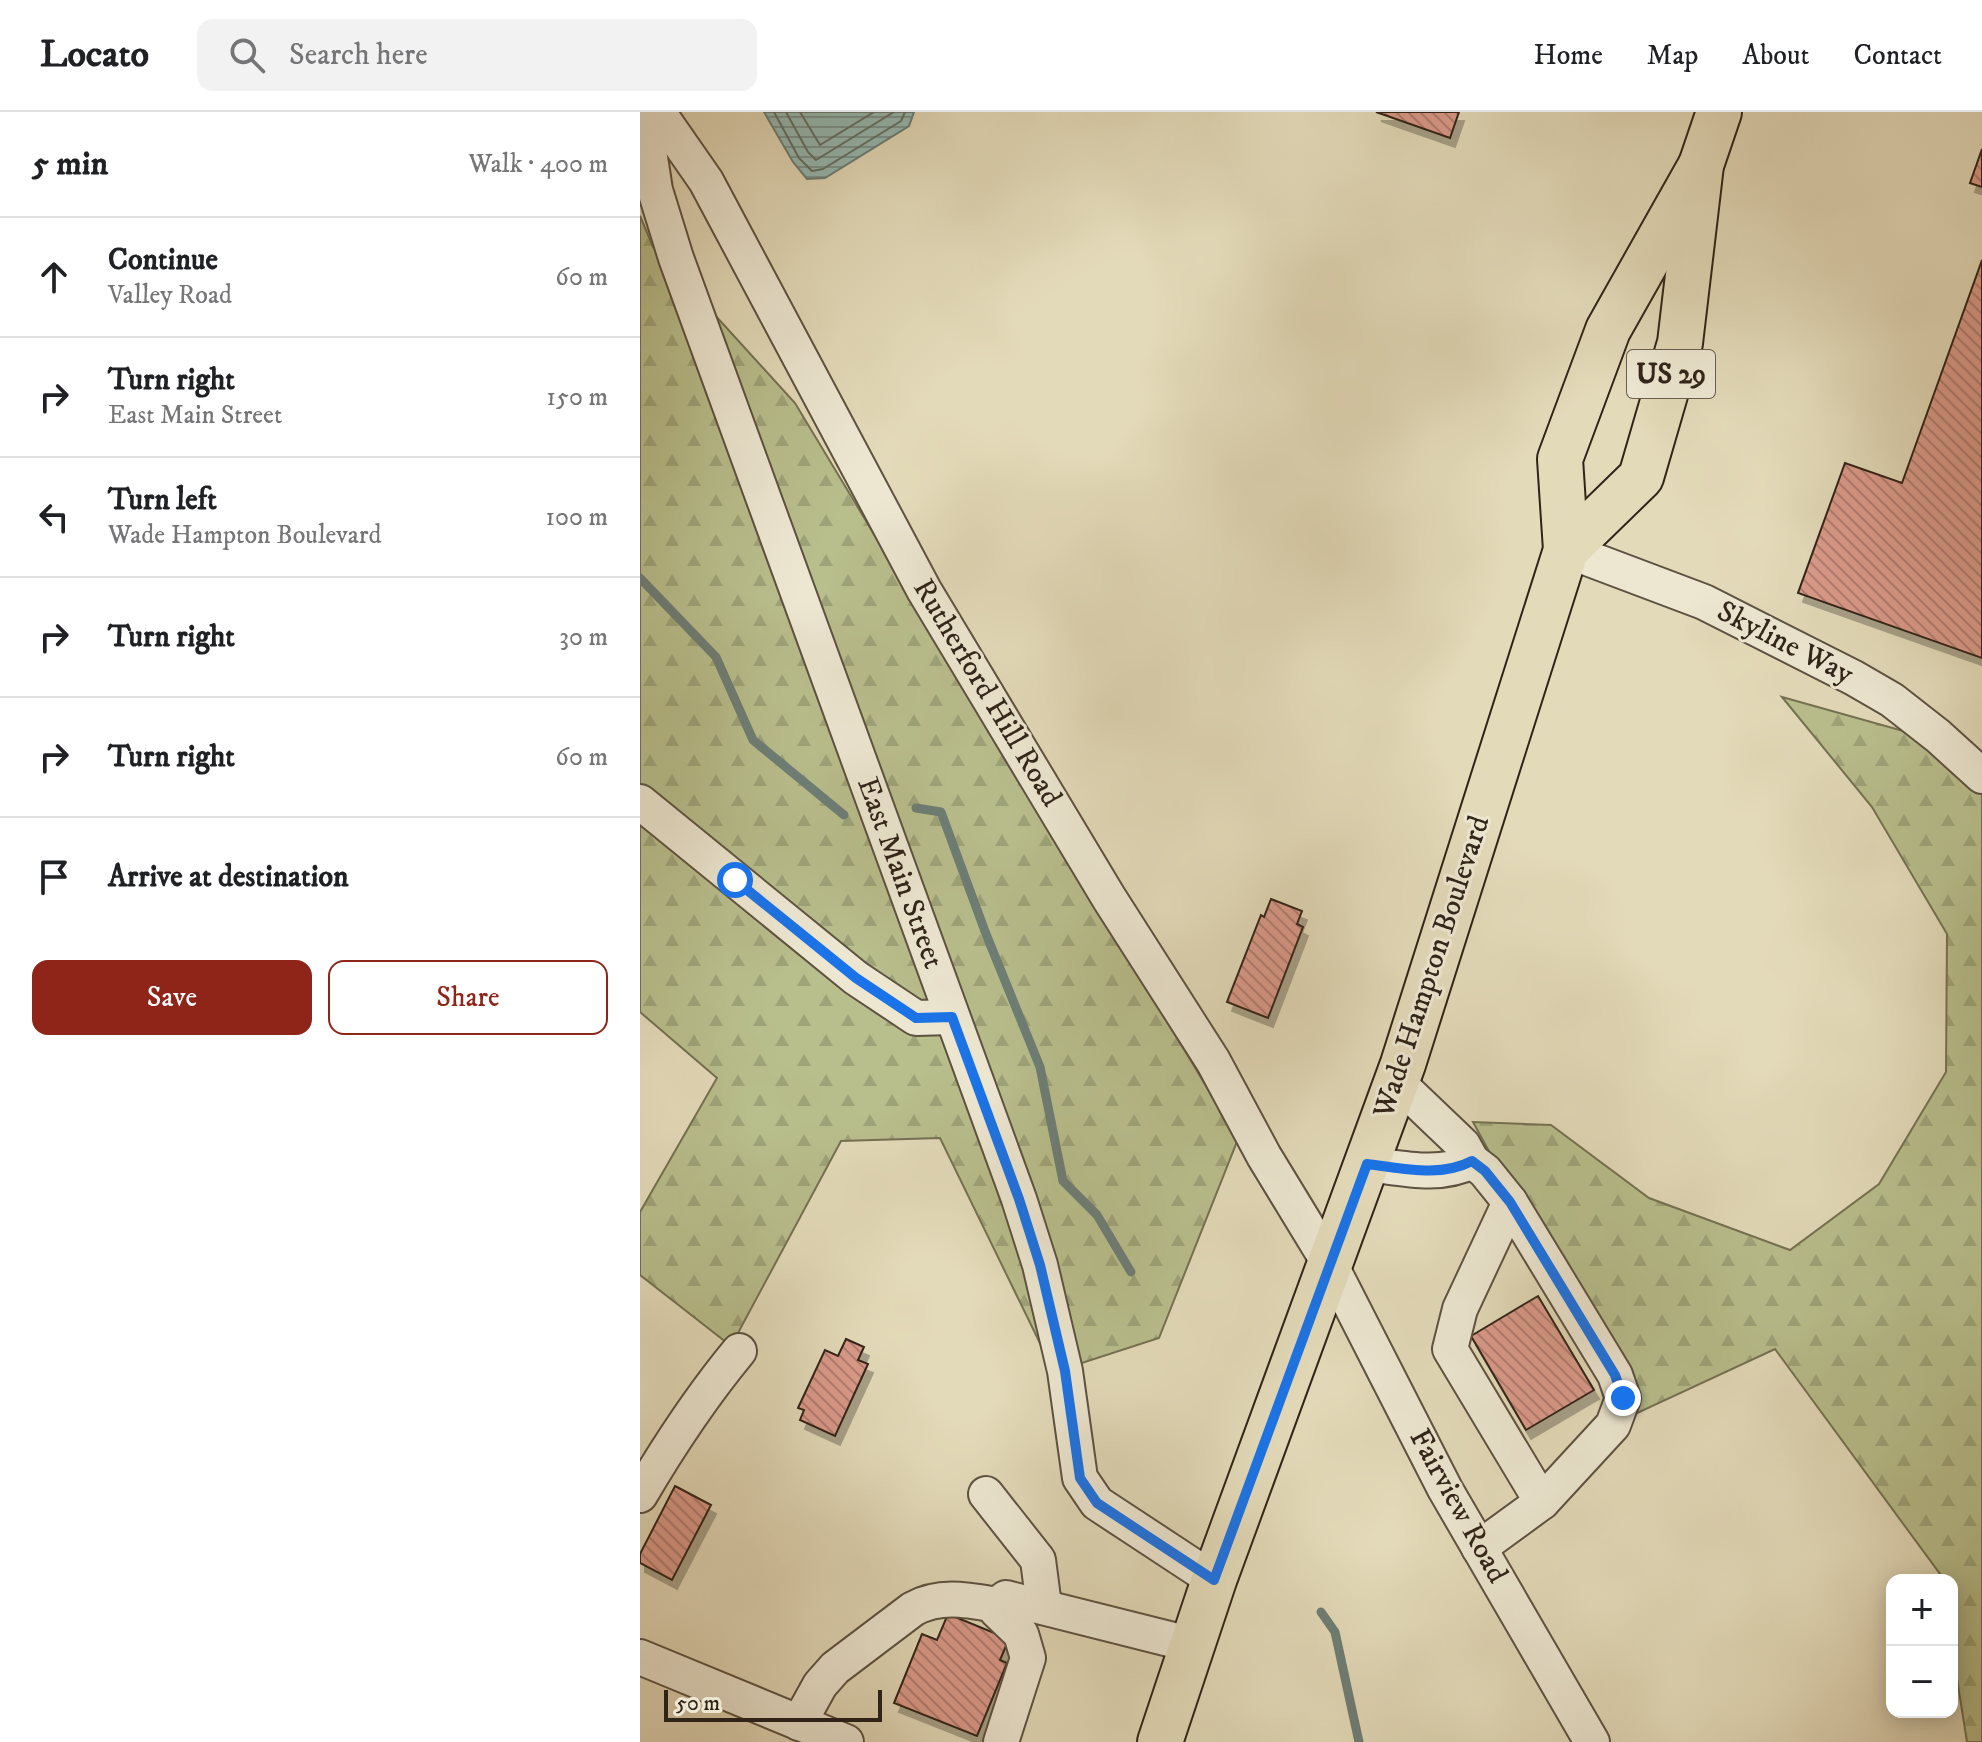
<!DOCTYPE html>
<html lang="en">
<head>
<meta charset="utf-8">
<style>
	body { margin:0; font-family:"IM FELL DW Pica",serif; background:#f2f2f2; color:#202124 }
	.controls { position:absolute; right:24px; bottom:24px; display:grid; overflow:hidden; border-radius:16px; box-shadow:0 4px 20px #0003 }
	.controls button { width:72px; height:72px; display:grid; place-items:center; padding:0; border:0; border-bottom:2px solid #e0e0e0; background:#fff; color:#202124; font:40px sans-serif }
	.scale { position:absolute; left:24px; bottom:20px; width:218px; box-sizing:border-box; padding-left:8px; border:4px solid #302419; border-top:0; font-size:22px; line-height:28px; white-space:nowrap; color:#302419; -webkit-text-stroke:6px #ede7d2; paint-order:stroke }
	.stop { position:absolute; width:24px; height:24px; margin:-18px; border:6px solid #1a73e8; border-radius:50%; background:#fff }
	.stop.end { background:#1a73e8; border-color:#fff; box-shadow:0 2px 8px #0008 }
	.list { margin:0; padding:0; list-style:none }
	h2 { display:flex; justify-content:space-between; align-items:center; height:104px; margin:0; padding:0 32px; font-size:34px }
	h2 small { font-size:26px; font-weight:400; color:#757577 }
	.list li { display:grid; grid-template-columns:52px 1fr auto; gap:24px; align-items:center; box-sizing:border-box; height:120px; padding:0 32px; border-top:2px solid #e0e0e0 }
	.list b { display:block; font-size:30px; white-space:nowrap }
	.list p { margin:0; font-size:26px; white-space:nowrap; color:#757577 }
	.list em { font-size:26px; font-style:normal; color:#757577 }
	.actions { display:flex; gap:16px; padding:24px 32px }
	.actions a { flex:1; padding:18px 0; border:2px solid #8f2418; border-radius:16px; text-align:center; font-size:28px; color:#8f2418 }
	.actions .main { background:#8f2418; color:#fff }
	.icon { flex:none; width:44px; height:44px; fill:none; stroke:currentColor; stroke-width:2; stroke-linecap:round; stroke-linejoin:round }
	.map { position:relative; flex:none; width:1342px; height:1630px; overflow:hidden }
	header { display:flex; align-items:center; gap:48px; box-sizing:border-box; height:112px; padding:0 40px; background:#fff; border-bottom:2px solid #e0e0e0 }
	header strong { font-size:38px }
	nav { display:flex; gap:44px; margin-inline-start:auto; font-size:28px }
	.search { width:560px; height:72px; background:#f2f2f2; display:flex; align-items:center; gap:20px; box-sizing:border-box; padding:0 28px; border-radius:16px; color:#757577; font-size:30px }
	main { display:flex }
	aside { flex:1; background:#fff }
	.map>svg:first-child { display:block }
</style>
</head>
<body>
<header>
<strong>Locato</strong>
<div class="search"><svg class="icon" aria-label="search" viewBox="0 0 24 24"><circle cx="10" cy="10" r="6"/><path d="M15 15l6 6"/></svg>Search here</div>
<nav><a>Home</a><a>Map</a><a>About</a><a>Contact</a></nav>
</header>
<main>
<aside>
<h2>5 min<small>Walk · 400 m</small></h2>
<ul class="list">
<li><svg class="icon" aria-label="ahead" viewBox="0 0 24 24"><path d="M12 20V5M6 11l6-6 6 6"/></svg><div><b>Continue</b><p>Valley Road</p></div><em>60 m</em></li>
<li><svg class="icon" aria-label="right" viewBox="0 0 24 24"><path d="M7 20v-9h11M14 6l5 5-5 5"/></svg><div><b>Turn right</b><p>East Main Street</p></div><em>150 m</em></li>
<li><svg class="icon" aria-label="left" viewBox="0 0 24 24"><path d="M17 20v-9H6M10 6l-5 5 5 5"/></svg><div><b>Turn left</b><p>Wade Hampton Boulevard</p></div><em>100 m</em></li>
<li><svg class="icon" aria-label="right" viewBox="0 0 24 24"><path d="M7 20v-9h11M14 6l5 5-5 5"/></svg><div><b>Turn right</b></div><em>30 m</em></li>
<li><svg class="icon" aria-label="right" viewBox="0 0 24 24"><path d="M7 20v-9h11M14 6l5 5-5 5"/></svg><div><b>Turn right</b></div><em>60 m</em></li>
<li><svg class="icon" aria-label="arrive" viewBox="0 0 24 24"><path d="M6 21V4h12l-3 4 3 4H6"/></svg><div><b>Arrive at destination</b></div></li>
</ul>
<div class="actions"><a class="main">Save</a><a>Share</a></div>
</aside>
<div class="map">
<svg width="1342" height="1630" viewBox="0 0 1342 1630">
	<defs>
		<pattern id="forest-firs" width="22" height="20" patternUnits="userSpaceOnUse" patternTransform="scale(2)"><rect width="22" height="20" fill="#b8be8c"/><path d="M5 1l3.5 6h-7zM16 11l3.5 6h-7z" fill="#9ea378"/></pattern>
		<pattern id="water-rules" width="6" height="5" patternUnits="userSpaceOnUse" patternTransform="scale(2)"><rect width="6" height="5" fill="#96bab4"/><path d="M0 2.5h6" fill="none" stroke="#7b9792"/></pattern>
		<pattern id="building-back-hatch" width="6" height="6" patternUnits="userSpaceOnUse" patternTransform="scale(2)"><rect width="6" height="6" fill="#db9a8a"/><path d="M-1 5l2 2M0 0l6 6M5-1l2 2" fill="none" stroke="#b27d70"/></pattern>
		<filter id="shadow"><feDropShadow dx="5" dy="9" stdDeviation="0" flood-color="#0004"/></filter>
	</defs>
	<rect width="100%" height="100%" fill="#e3dab9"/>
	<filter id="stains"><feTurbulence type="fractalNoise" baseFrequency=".0025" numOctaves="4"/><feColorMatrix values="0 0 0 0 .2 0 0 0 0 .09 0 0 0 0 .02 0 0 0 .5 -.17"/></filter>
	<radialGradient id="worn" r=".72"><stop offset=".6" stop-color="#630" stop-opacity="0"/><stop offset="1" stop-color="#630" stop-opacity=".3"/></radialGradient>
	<g fill="url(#forest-firs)" stroke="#747152" stroke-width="2">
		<path d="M0 104 13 135 155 291 598 1027 519 1226 414 1260 300 1026 201 1029 91 1234 0 1163V1100L77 966 0 900Z"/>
		<path d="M1142 585 1342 641V1630H1327L1312 1535V1468H1301L1300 1462 1135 1237 993 1303 833 1010 911 1013 1009 1086 1150 1138 1239 1072 1306 960 1307 822 1232 695Z"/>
	</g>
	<path fill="url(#water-rules)" stroke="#6d7e76" stroke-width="2" d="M124 0H274L269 14 185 66 167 67 153 50Z"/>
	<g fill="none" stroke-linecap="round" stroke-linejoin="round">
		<g stroke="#636f66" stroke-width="2">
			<path d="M134 0 159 46 172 59 183 57 261 9 265 0"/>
			<path d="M146 0 168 40 176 48 254 0"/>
			<path d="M160 0 180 33 234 0"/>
		</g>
		<g stroke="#6d7e76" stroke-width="9">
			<path d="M0 466 76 545 113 628 204 703"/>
			<path d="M276 696 301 700 346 822 400 955 423 1069 457 1103 491 1160"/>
			<path d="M681 1500 695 1520 719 1630"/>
		</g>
	</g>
	<g fill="url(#building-back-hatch)" stroke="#302419" stroke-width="2" filter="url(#shadow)">
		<path d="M736 0H819L810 26Z"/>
		<path d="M1342 37V75L1330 71Z"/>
		<path d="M1342 148V546L1158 481 1205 351 1262 371Z"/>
		<path d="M631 787 662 799 657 812 663 815 628 906 587 890 621 803 624 805Z"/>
		<path d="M898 1184 954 1278 886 1318 831 1224Z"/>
		<path d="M206 1227 224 1235 218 1248 228 1252 195 1324 160 1308 164 1298 158 1296 185 1238 198 1244Z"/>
		<path d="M35 1374 71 1393 32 1468 0 1451V1442Z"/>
		<path d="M308 1502 369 1527 360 1548 367 1551 337 1624 254 1591 282 1522 297 1528Z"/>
	</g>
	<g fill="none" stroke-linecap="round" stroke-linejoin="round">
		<g stroke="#5d5241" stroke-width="38">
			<g id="minor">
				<path d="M3 0 15 78 36 146 379 1087 400 1153 425 1259 440 1366 457 1391 574 1468"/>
				<path d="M18 0 66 69 284 478 469 786 573 949 624 1044 691 1154 805 1377 952 1630"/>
				<path d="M926 438 1064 490 1214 566 1252 588 1298 624 1342 664"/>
				<path d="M0 690 216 866 276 906 312 905"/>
				<path d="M757 970 823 1033 832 1049 845 1059 870 1090 975 1263 983 1286 973 1313 902 1390 839 1436"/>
				<path d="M727 1052C762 1056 799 1066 832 1049"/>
				<path d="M870 1090 820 1197 810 1237 902 1390"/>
				<path d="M346 1382 398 1448 404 1494"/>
				<path d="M0 1383C30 1332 61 1285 99 1239"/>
				<path d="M0 1545 206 1630"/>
				<path d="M159 1611 180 1573 195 1556 273 1497C300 1482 328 1488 357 1493"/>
				<path d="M361 1630 388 1546 381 1522 357 1499V1493L366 1486 553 1533"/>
			</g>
		</g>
		<g stroke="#302419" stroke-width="48">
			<g id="major">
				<path d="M926 438 1001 365 1040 231 1061 53 1079 0"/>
				<path d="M520 1630 574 1468 763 952 926 438 920 347 968 218 1061 53"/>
			</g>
		</g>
		<use href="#minor" stroke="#ede7d2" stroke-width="34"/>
		<use href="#major" stroke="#e3dab9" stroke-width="44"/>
	</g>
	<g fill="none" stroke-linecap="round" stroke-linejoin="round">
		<path stroke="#1a73e8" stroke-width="10" d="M95 768 216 866 276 906 312 905 379 1087 400 1153 425 1259 440 1366 457 1391 574 1468 727 1052C762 1056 799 1066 832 1049L845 1059 870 1090 975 1263 983 1286"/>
	</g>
	<g text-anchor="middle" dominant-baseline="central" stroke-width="6" stroke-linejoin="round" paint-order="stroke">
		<rect fill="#ede7d2" stroke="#695e50" stroke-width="2" x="987" y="238" width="88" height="48" rx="6"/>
		<g font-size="28" font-weight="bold" fill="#302419">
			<text x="1031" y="262">US 29</text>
		</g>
		<g font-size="30" fill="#302419" stroke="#ede7d2">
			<text transform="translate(1145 531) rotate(27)">Skyline Way</text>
			<text transform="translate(347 581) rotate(59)">Rutherford Hill Road</text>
			<text transform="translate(260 761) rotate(70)">East Main Street</text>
			<text transform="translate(792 855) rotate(-72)">Wade Hampton Boulevard</text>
			<text transform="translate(818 1394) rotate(61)">Fairview Road</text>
		</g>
	</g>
	<rect width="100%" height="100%" filter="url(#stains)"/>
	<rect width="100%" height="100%" fill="url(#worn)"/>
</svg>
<div class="controls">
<button>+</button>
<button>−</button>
</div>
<div class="scale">50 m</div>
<div class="stop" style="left:95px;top:768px"></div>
<div class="stop end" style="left:983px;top:1286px"></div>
</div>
</main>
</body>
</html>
